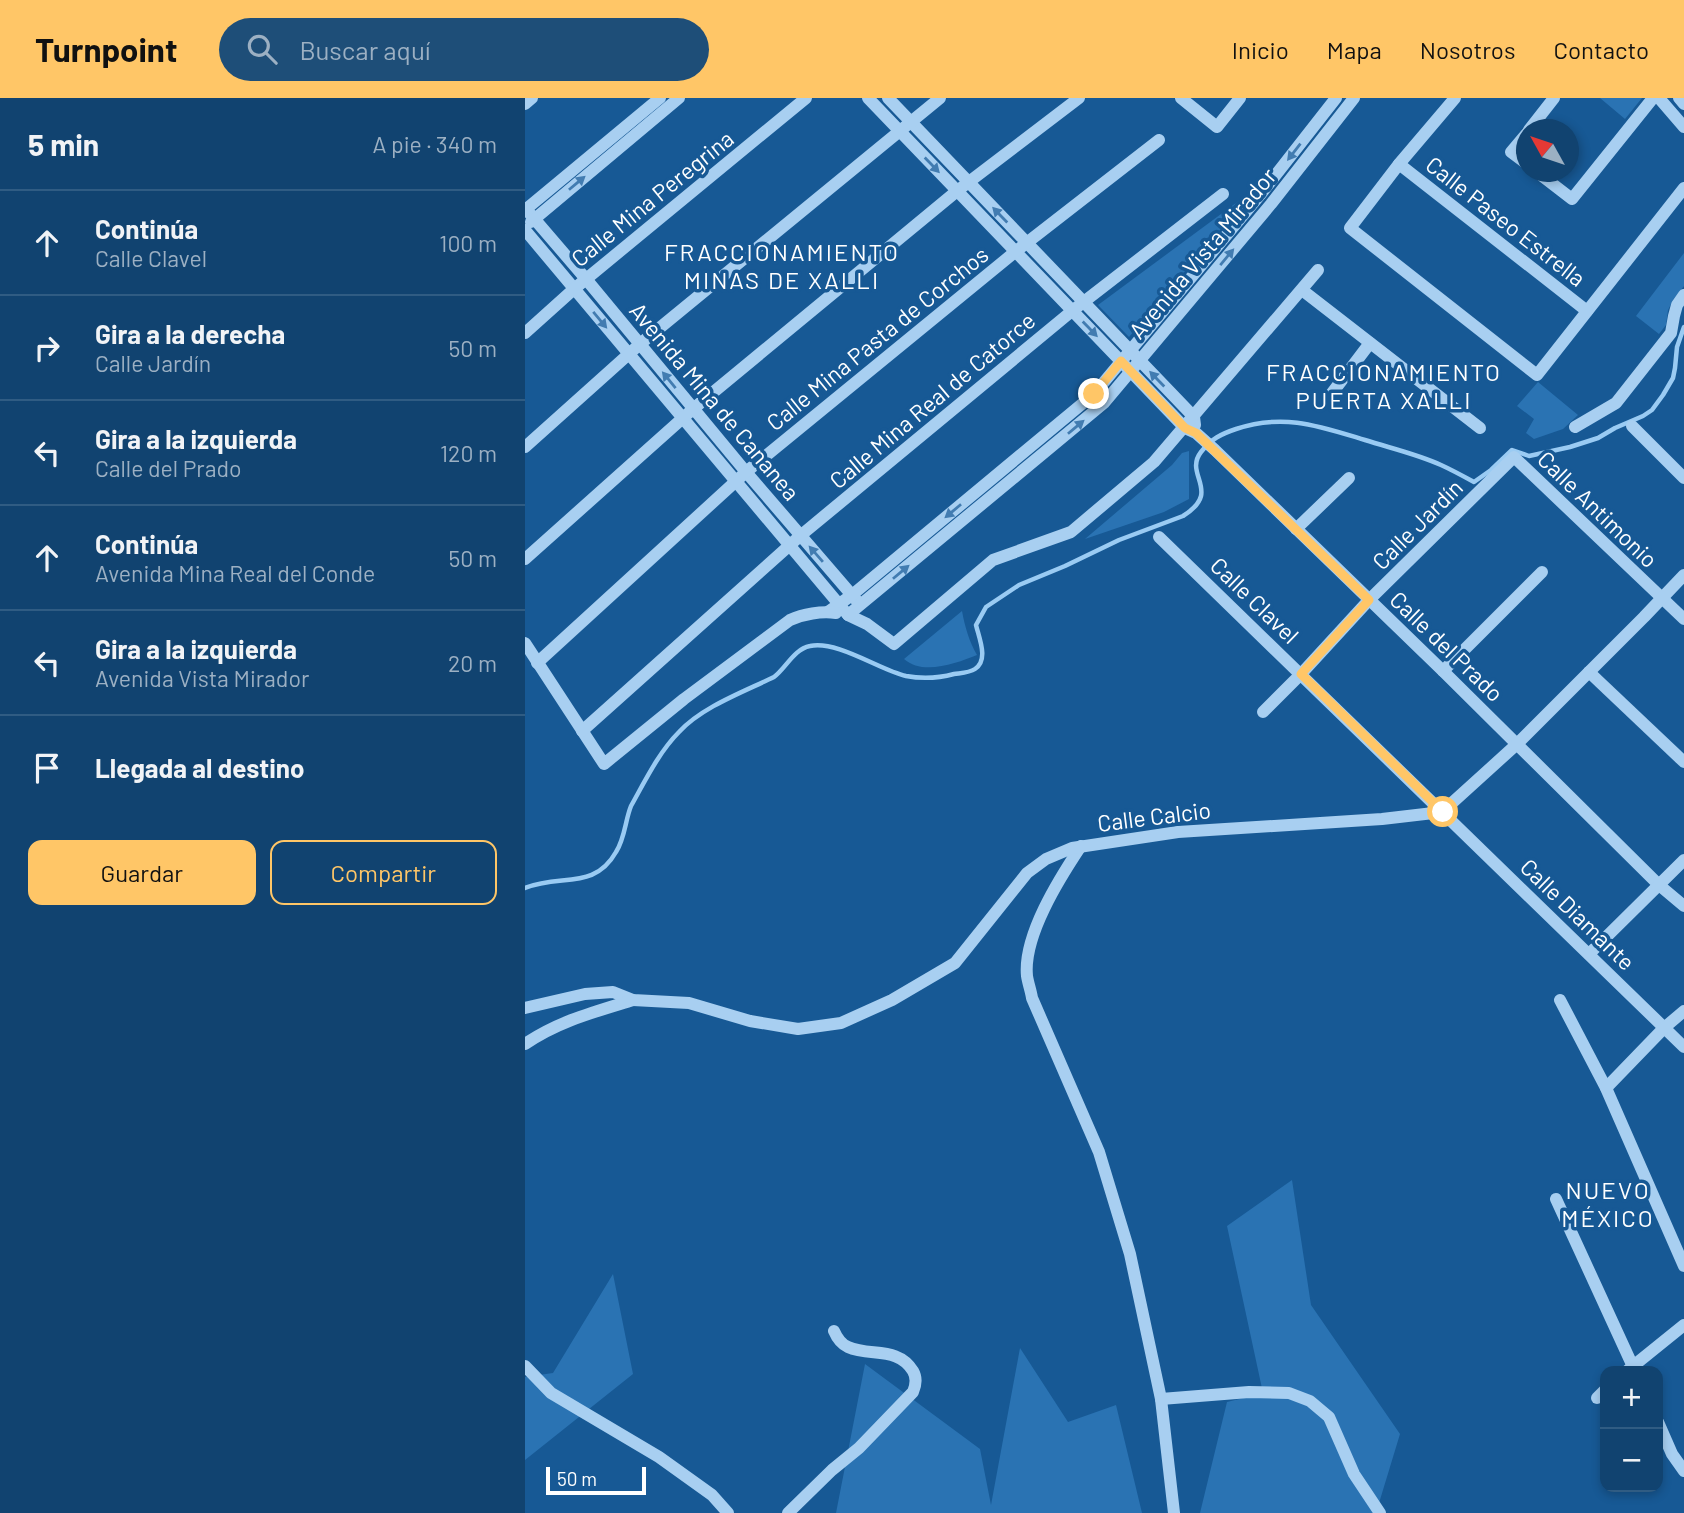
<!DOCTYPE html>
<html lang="es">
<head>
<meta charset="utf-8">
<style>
	body { margin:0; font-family:Barlow,sans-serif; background:#1e4e78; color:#f1f3f6 }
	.controls { position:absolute; right:21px; bottom:21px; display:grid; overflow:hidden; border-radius:14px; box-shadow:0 4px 10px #0003 }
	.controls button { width:63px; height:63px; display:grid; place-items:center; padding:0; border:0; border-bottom:2px solid #305c83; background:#114370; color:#f1f3f6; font:35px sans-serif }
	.compass { position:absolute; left:991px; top:21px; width:63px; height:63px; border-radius:50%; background:#114370; box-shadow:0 4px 10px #0003; rotate:310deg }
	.scale { position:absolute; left:21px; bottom:18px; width:100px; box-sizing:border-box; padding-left:7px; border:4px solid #fff; border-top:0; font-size:19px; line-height:24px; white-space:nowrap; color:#fff; -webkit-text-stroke:5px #175995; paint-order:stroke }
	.stop { position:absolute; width:21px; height:21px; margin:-16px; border:5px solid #ffc667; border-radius:50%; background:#fff }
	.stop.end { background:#ffc667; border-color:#fff; box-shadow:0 2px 7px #0008 }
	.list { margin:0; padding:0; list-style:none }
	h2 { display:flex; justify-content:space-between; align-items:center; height:91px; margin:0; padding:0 28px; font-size:30px }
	h2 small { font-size:23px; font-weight:400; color:#9cb0c3 }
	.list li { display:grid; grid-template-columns:46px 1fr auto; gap:21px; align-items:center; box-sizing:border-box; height:105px; padding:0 28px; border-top:2px solid #305c83 }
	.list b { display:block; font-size:26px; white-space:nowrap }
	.list p { margin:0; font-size:23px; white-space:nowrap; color:#9cb0c3 }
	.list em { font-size:23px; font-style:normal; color:#9cb0c3 }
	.actions { display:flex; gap:14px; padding:21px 28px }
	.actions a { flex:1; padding:16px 0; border:2px solid #ffc667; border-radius:14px; text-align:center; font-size:24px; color:#ffc667 }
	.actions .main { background:#ffc667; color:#111 }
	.icon { flex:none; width:38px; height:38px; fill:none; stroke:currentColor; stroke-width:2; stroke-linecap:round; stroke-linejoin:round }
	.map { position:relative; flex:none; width:1159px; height:1415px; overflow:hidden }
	header { display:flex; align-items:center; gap:42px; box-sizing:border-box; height:98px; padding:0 35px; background:#ffc667; color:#111 }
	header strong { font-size:33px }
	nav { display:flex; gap:38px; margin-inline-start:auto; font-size:24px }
	.search { width:490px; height:63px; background:#1e4e78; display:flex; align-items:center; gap:18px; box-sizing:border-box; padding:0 24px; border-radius:38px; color:#9cb0c3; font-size:26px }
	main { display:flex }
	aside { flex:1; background:#114370 }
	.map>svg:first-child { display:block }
</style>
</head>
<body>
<header>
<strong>Turnpoint</strong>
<div class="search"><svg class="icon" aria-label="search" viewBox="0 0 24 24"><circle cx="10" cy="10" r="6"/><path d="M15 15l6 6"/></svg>Buscar aquí</div>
<nav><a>Inicio</a><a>Mapa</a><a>Nosotros</a><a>Contacto</a></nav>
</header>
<main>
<aside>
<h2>5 min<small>A pie · 340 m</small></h2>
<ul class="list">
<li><svg class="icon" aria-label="ahead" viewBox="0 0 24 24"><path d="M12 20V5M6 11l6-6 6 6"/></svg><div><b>Continúa</b><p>Calle Clavel</p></div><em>100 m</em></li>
<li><svg class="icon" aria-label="right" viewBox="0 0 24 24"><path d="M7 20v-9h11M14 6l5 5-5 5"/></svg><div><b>Gira a la derecha</b><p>Calle Jardín</p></div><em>50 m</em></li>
<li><svg class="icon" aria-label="left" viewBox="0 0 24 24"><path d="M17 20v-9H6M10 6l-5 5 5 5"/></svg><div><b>Gira a la izquierda</b><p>Calle del Prado</p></div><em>120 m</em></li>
<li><svg class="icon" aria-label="ahead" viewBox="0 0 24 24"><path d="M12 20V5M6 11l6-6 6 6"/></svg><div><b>Continúa</b><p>Avenida Mina Real del Conde</p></div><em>50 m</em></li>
<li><svg class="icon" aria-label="left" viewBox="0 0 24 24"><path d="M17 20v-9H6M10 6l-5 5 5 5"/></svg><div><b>Gira a la izquierda</b><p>Avenida Vista Mirador</p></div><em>20 m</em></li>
<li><svg class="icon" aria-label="arrive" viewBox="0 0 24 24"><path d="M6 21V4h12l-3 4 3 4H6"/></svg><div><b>Llegada al destino</b></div></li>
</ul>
<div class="actions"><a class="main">Guardar</a><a>Compartir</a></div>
</aside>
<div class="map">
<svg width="1159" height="1415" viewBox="0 0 1159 1415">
	<rect width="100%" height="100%" fill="#175995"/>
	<g fill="#2a73b3">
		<path d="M1075 0H1117L1100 21Z"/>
		<path d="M715 102 718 105 604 239 573 207Z"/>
		<path d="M1159 155V188L1148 202 1143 212 1141 227 1134 236 1111 218Z"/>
		<path d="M1013 284 1053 317 1038 331 1009 341 1001 335 1009 321 992 308Z"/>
		<path d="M664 353V401L639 414 560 441 647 367 657 355Z"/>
		<path d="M437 513C440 529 444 543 452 557 432 565 398 578 379 561Z"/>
		<path d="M767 1082 786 1207 875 1336 851 1415H675L702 1304 738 1295 702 1128Z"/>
		<path d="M88 1176 108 1276 0 1362V1279L28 1275Z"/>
		<path d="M495 1250 543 1324 591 1307 617 1415H311L340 1266 455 1351 466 1407Z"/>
	</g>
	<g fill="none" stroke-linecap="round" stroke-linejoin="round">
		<path stroke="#9acbf3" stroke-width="4.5" d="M0 790C35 775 69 793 91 754 100 740 100 723 106 708 120 683 134 654 154 634 177 609 218 594 249 579 261 570 269 551 285 548 312 542 355 572 381 578 397 581 414 580 429 576 435 575 444 575 450 571 464 562 454 540 451 527L461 509 494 487 540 468 594 442 658 418C698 393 658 377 676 354 686 341 696 336 711 331 759 315 794 328 840 342 865 350 892 356 916 367 927 372 938 378 949 384L966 372 987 352 1004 358 1045 349 1073 340 1090 330 1118 318 1127 312 1138 297 1148 280 1150 270 1152 249 1159 229"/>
		<g stroke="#a8cff1" stroke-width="12">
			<path d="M343 0 660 330 671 335 690 352 918 573 1134 787 1159 808"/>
			<path d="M363 0 669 319 670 327"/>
			<path d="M656 0 692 29 715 0"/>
			<path d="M930 0 874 66 825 130 1012 277 1159 90"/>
			<path d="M1134 0 1159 29"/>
			<path d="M1154 0 1159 6"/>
			<path d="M0 6 7 0"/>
			<path d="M1004 32 1029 0"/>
			<path d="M1002 35 986 54 1002 66"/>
			<path d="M874 66 1062 213"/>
			<path d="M1012 74 1047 101 1128 0"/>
			<path d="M0 110 61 181 221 374 332 503"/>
			<path d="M0 112 135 0"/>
			<path d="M6 124 154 0"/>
			<path d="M0 132 323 517 342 526 369 546 468 462 546 434 629 364 793 172"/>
			<path d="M777 192 955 330"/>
			<path d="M0 235 49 191 281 0"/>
			<path d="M801 303 845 245"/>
			<path d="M1107 328 1159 380"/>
			<path d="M1050 329 1091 305 1146 235 1149 218 1152 207 1159 197"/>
			<path d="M0 349 115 246 415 0"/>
			<path d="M771 431 824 380"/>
			<path d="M634 439 1159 949"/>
			<path d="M0 461 168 311 432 93 554 0"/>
			<path d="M303 514 327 497 569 296 735 97 811 0"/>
			<path d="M323 517 579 305 746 106 829 0"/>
			<path d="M0 545 79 666 159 601 265 522C278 516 296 513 311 515"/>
			<path d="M12 565 221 374 490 154 634 42"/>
			<path d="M918 573 1017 474"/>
			<path d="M1064 574 1159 664"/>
			<path d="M738 614 776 576 844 502 989 359 1159 521"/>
			<path d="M57 633 275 438 547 213 698 96"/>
			<path d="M556 748C534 781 498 838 502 878 503 885 506 893 507 900L574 1054 605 1156 636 1301 649 1415"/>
			<path d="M1064 856 1159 762"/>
			<path d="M1035 902 1081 990 1159 1168"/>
			<path d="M0 910 60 896 88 894 108 902 164 905 225 923 273 931 316 925 367 902 430 865 502 775 521 761 547 750 653 734 857 721 917 714 992 646 1119 519 1159 477"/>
			<path d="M0 946C34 923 69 914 108 902"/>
			<path d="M1081 990 1139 930 1159 913"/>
			<path d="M1031 1101 1110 1273"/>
			<path d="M0 1268 26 1295 134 1359 187 1397 203 1415"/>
			<path d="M1102 1273 1159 1227"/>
			<path d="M1072 1300 1080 1292"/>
			<path d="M636 1301 724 1294 764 1295 785 1303 804 1319 829 1376 855 1415"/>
			<path d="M1133 1324 1147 1356 1159 1373"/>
			<path d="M263 1415 307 1372 334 1350 388 1294C391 1287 392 1280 388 1273 373 1248 345 1259 323 1249 316 1246 312 1240 309 1233"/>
		</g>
	</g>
	<defs><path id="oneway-solid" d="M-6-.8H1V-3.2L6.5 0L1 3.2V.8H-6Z" transform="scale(1.75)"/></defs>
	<g fill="#427cb1">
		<use href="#oneway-solid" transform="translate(769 54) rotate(128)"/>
		<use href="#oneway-solid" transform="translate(407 67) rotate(46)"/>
		<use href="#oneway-solid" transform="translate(52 85) rotate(-40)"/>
		<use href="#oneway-solid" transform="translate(475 117) rotate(-134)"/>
		<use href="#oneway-solid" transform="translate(702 159) rotate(-50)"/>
		<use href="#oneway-solid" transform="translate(75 222) rotate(50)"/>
		<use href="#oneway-solid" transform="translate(565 231) rotate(46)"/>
		<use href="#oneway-solid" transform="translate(632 281) rotate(-134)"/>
		<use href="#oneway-solid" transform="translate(144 282) rotate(-129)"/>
		<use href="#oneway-solid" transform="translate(551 329) rotate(-40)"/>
		<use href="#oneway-solid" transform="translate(428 413) rotate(140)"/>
		<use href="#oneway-solid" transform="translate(291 456) rotate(-131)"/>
		<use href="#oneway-solid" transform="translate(376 474) rotate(-40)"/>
	</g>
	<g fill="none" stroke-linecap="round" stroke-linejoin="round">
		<path stroke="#ffc667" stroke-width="9" d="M569 296 596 263 660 330 671 335 844 502 776 576 918 714"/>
	</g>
	<g text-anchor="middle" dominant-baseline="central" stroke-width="7" stroke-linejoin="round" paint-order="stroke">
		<g font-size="23" fill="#fff" stroke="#175995">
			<text transform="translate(127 100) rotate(-39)">Calle Mina Peregrina</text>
			<text transform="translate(981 123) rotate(38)">Calle Paseo Estrella</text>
			<text transform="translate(677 155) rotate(-50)">Avenida Vista Mirador</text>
			<text transform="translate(352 240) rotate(-39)">Calle Mina Pasta de Corchos</text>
			<text transform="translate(407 302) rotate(-40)">Calle Mina Real de Catorce</text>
			<text transform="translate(190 303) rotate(50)">Avenida Mina de Cananea</text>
			<text transform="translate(1073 411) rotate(44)">Calle Antimonio</text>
			<text transform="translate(892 426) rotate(-45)">Calle Jardín</text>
			<text transform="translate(730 502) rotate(44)">Calle Clavel</text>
			<text transform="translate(922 548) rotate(44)">Calle del Prado</text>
			<text transform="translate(629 718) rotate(-7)">Calle Calcio</text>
			<text transform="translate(1053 816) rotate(44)">Calle Diamante</text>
		</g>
		<g font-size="24" letter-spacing="2" fill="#fff" stroke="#175995">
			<text x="257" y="153">FRACCIONAMIENTO<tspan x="257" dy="28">MINAS DE XALLI</tspan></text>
			<text x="859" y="273">FRACCIONAMIENTO<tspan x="859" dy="28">PUERTA XALLI</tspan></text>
			<text x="1083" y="1091">NUEVO<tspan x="1083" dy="28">MÉXICO</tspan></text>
		</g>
	</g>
</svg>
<div class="controls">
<button>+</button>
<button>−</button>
</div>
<svg class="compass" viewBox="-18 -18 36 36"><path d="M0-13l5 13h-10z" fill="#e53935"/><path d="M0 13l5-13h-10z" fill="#9cb0c3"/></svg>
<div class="scale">50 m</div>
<div class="stop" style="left:918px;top:714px"></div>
<div class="stop end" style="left:569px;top:296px"></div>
</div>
</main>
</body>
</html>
